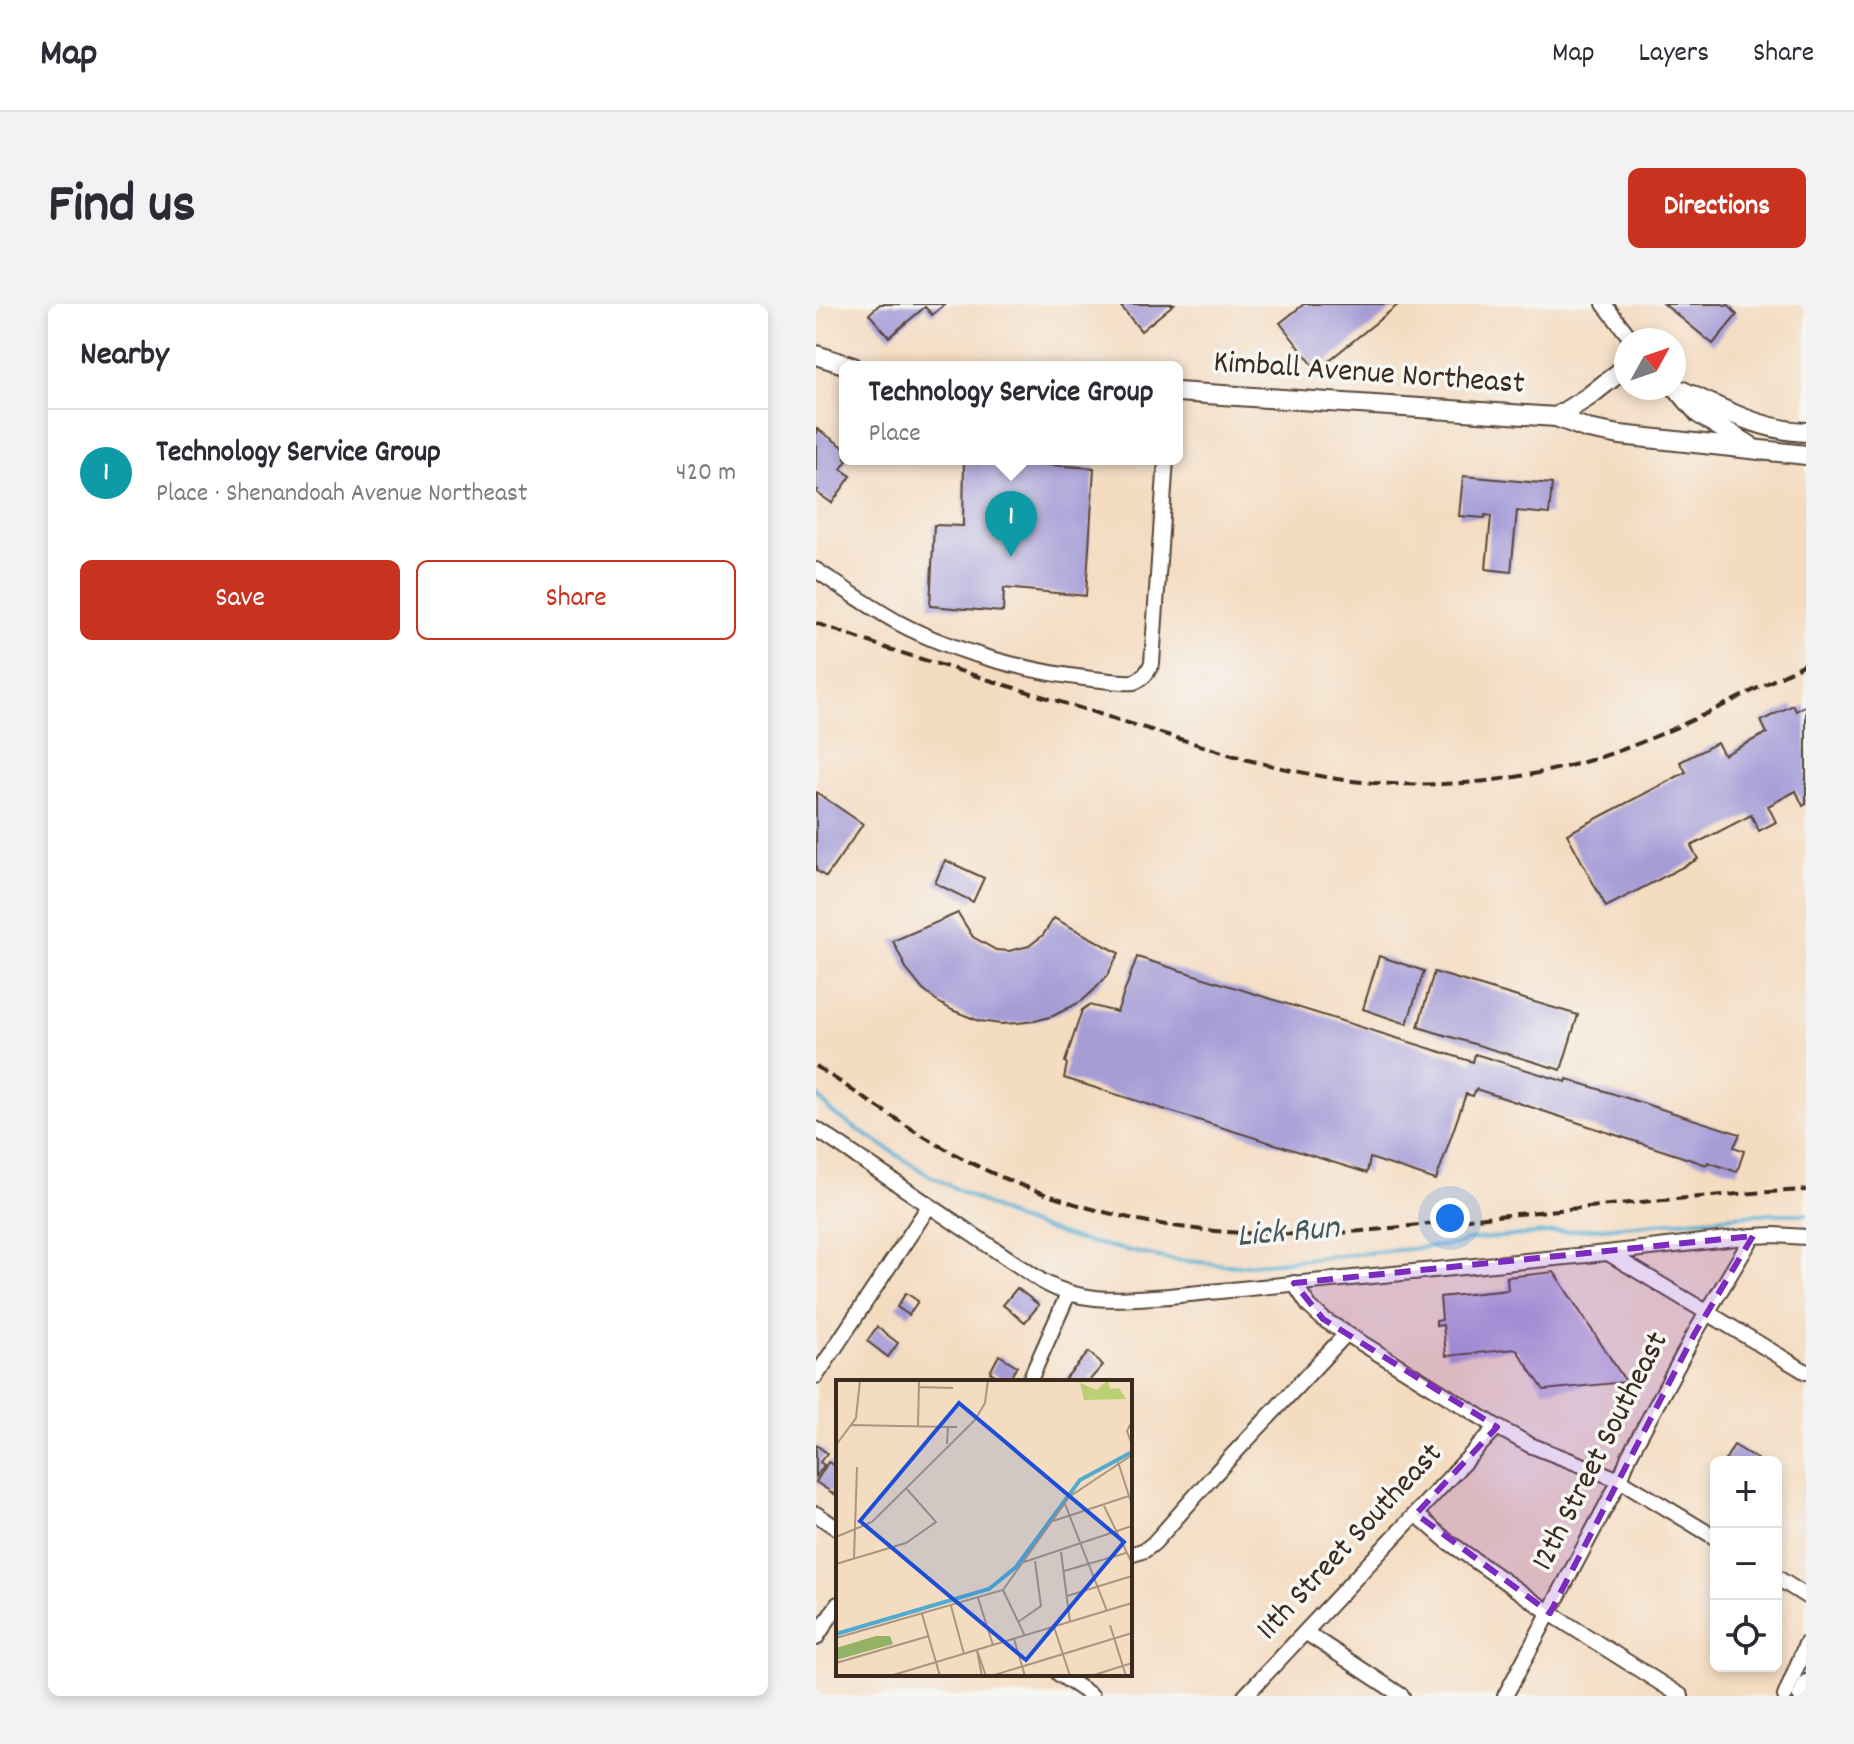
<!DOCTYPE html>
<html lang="en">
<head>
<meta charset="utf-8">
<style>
	body { margin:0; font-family:Dekko,sans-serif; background:#f2f2f3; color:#2b2b33 }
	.controls { position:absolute; right:24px; bottom:24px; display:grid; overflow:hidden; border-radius:12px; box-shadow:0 4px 12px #0003 }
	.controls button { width:72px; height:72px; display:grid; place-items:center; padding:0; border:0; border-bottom:2px solid #e1e1e2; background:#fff; color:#2b2b33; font:40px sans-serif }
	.compass { position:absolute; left:798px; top:24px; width:72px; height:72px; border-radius:50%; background:#fff; box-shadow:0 4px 12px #0003; rotate:50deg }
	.you { position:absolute; left:634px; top:914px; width:28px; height:28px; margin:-20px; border:6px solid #fff; border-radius:50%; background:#1a73e8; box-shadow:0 0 0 12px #1a73e833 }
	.badge { display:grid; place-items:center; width:52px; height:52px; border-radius:50%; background:#c8321e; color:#fff; font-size:26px; font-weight:700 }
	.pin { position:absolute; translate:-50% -66px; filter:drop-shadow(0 2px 4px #0008) }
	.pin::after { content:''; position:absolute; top:42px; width:28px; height:24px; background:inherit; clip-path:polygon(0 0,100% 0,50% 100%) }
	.popup { position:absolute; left:23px; top:57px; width:344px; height:104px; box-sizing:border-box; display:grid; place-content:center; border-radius:12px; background:#fff; filter:drop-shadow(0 2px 6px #0005); font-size:26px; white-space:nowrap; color:#7c7c81 }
	.popup b { font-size:30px; color:#2b2b33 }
	.popup::after { content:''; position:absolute; left:50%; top:100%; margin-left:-16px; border:16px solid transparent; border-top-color:#fff }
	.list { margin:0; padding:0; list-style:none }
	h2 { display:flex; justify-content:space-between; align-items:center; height:104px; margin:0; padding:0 32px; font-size:34px }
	h2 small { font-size:26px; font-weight:400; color:#7c7c81 }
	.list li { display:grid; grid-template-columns:52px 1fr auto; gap:24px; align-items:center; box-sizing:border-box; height:128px; padding:0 32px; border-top:2px solid #e1e1e2 }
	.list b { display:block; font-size:30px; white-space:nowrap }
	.list p { margin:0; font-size:26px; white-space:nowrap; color:#7c7c81 }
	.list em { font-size:26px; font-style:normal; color:#7c7c81 }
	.actions { display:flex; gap:16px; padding:24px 32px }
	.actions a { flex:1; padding:18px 0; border:2px solid #c8321e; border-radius:12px; text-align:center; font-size:28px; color:#c8321e }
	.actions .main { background:#c8321e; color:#fff }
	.icon { flex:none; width:44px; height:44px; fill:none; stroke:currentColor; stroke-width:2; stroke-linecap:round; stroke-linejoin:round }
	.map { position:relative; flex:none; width:990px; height:1392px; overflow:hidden; border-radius:12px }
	header { display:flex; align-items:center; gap:48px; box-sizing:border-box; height:112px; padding:0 40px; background:#fff; border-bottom:2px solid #e1e1e2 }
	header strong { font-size:38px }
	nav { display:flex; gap:44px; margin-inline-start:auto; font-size:28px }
	.intro { display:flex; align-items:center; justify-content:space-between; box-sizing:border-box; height:192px; padding:0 48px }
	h1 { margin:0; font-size:56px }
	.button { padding:20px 36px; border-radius:12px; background:#c8321e; color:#fff; font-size:28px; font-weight:700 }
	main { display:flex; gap:48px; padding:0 48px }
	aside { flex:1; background:#fff; border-radius:12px; box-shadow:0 4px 12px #0003 }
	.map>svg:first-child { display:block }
</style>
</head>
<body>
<header>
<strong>Map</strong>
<nav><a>Map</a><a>Layers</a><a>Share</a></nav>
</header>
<div class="intro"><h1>Find us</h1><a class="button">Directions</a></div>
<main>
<aside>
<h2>Nearby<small></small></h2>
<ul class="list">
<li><span class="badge" style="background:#0f9aa8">1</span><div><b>Technology Service Group</b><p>Place · Shenandoah Avenue Northeast</p></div><em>420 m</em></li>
</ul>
<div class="actions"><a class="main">Save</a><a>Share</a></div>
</aside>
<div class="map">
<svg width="990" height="1392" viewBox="0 0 990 1392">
	<rect width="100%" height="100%" fill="#f6f6f2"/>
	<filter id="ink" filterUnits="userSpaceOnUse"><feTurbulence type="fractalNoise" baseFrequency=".0125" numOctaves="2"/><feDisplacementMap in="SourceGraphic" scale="16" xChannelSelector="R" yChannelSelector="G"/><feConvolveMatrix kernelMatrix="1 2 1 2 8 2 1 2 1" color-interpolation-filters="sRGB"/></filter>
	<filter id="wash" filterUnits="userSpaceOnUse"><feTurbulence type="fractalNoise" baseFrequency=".006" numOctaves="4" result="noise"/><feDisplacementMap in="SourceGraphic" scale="32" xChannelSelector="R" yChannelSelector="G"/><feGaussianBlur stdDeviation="1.8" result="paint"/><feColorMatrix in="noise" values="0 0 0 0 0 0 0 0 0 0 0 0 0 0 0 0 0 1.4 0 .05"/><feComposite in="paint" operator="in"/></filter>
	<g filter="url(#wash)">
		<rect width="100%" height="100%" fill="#f4dcc1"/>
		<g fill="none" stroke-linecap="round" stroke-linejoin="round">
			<path stroke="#51abcf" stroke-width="4" d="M0 791 18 810 109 869 201 916 263 936 352 955 420 962 643 940 651 936 942 910H990"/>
		</g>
		<g id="blocks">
			<g fill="#a69dd7">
				<path d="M64 0H129L116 11 109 3 73 33 53 10Z"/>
				<path d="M303 0H358L325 27Z"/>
				<path d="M488 0H583L501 66 464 19Z"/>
				<path d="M848 0H907L910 2 912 0 921 11 897 40Z"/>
				<path d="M0 124 29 144V155H32L25 165 35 172 16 199 0 188 2 186 0 185Z"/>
				<path d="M148 155 278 164 270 292 188 284 187 308 114 302 118 221 147 222Z"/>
				<path d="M647 172 736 180 733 210 701 207 695 268 670 265 675 212 669 211V214L643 212Z"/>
				<path d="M977 401 980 407 990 401V500L987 502 980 487 952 502 960 518 943 527 935 511 875 542 882 555 790 603 751 530 870 468 864 458 901 439 908 451 951 429 945 417Z"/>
				<path d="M0 488 47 520 10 573 0 566Z"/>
				<path d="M129 556 168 574 157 598 119 579Z"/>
				<path d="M142 609 157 633 180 646 193 647 213 642 227 631 238 614 303 649 291 672 279 685 266 697 237 712 219 717 202 719 185 720 163 717 136 706 122 698 107 686 91 666 77 637Z"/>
				<path d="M563 652 608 667 591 720 547 705Z"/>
				<path d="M321 653 657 758 659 750 750 778 751 775 924 830 918 843 928 847 921 868 892 858 891 861 660 785 657 792 650 790 620 876 554 854 551 869 248 774 251 760 249 758 266 706 273 701 301 708Z"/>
				<path d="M618 668 762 711 745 766 602 723Z"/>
				<path d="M738 968 810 1078 728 1086 700 1045 630 1052 627 1021 620 1022V1017L626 1016 624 993 692 986 691 973Z"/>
				<path d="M201 984 223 1001 209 1018 187 1001Z"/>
				<path d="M90 989 102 997 93 1011 81 1003Z"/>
				<path d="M61 1023 82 1039 72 1053 51 1037Z"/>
				<path d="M273 1048 287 1061 272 1078H246Z"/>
				<path d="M183 1051 201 1062 192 1078 174 1068Z"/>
				<path d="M0 1141 11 1149 4 1158 8 1161 0 1173Z"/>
				<path d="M918 1141 946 1158H908Z"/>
				<path d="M12 1158 22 1164V1183L18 1190 0 1178Z"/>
			</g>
		</g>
	</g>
	<g filter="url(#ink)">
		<use href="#blocks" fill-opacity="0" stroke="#574536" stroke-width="2"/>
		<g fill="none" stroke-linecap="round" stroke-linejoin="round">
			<g stroke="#574536" stroke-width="18">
				<g id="minor">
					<path d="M788 0 816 36"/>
					<path d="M0 266C27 284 54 303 83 319 137 348 214 368 276 375 290 376 304 379 318 378 328 374 332 368 336 359L350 155"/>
					<path d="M0 825 227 978C269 1001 306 995 353 992L791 949 937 932 958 931 990 933"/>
					<path d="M792 949 990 1068"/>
					<path d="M478 979 493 1002 507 1015 681 1123 714 1141 804 1176 900 1234"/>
					<path d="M0 1072 113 902"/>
					<path d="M213 1078 252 990"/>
					<path d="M0 1210 22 1225"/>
					<path d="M600 1210 631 1237 734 1309 865 1392"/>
					<path d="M314 1251 329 1246 338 1239 397 1172 530 1030"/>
					<path d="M960 1273 990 1292"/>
					<path d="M489 1328 586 1392"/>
					<path d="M0 1334 22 1300"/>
					<path d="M243 1370 276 1392"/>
					<path d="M429 1392 681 1123"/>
					<path d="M689 1392 789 1204 804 1176 813 1152 879 1029 937 932"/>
					<path d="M969 1392 990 1340"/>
					<path d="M984 1392 990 1378"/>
				</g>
			</g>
			<g stroke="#574536" stroke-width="22">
				<g id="major">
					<path d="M0 51 37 63"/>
					<path d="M860 84C903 103 942 126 990 128"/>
					<path d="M361 88 740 113 772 125 804 131 990 151"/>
					<path d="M865 89 883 110 933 141"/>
					<path d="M740 113 772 93 810 63"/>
				</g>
			</g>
			<use href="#minor" stroke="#fff" stroke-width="14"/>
			<use href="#major" stroke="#fff" stroke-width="18"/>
			<g stroke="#3b2a1e" stroke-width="4" stroke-dasharray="12 6" stroke-linecap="butt">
				<path d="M0 319 73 345 432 456C461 463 491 470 521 475 617 488 718 478 808 445 871 421 931 390 990 359"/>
				<path d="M0 762C67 806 134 855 210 883 291 914 371 929 458 930 474 930 491 932 507 930 561 927 616 919 670 913 776 903 883 891 990 886"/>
			</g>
		</g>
	</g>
	<path fill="#7b2cbf" fill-opacity="0.2" stroke="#7b2cbf" stroke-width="6" stroke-dasharray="16 10" stroke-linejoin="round" d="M937 932 879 1029 734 1309 600 1210 681 1123 507 1015 478 979Z"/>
	<g text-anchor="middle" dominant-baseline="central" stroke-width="7" stroke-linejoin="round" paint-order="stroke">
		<g font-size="32" fill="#3b2a1e" stroke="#f6f6f2">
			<text transform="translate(553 71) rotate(4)">Kimball Avenue Northeast</text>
			<text transform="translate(786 1148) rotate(-63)">12th Street Southeast</text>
			<text transform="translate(535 1239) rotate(-47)">11th Street Southeast</text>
		</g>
		<g font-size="34" font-style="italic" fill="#43575c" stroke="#f6f6f2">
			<text transform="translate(472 930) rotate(-5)">Lick Run</text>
		</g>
	</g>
	<g transform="translate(20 1076)">
		<rect width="296" height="296" fill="#f4dcc1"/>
		<path d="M272 0 274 9 283 8 290 19 248 20 244 3 261 10Z" fill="#bbcf73"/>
		<path d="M40 256H54L57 264 0 280V268Z" fill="#94b265"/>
		<path fill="none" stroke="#51abcf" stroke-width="4" d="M0 254 153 209 180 187 244 100 296 72"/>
		<path fill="none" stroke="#aa9580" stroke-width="2" d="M83 7 117 8M296 41 291 51 296 65M14 45 112 47M82 47 83 0M111 64 112 47H121M0 65 20 38 24 0M282 82 296 125M229 124 271 231M268 126 296 183M217 141 296 115M0 157 36 142 139 40 149 23 152 0M225 172 234 242M18 178 21 87M188 182 296 146M0 184 70 163 100 142 70 108M228 191 290 173M167 210 189 256M231 216 296 196M142 218 157 265M115 226 128 274M86 234 104 296M182 242 205 226 199 181M274 245 290 296M218 247 234 296M0 258 167 210 233 117 296 75M178 259 189 296M141 270 150 296M141 271 146 296M0 283 93 256M54 296 296 223M155 296 296 253M255 296 296 283"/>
		<path fill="#1d4ed8" fill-opacity="0.15" stroke="#1d4ed8" stroke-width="4" d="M123 23 288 162 190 280 24 141Z"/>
		<rect width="296" height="296" fill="none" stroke="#3b2a1e" stroke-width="4"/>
	</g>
</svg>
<div class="controls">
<button>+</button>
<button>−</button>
<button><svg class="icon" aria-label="locate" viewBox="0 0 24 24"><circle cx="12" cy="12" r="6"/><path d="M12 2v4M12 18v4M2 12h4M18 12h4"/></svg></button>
</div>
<svg class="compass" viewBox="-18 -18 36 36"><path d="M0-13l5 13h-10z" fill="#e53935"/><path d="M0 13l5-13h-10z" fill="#7c7c81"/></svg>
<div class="you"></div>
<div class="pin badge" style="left:195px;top:253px;background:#0f9aa8">1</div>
<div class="popup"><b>Technology Service Group</b>Place</div>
</div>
</main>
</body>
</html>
